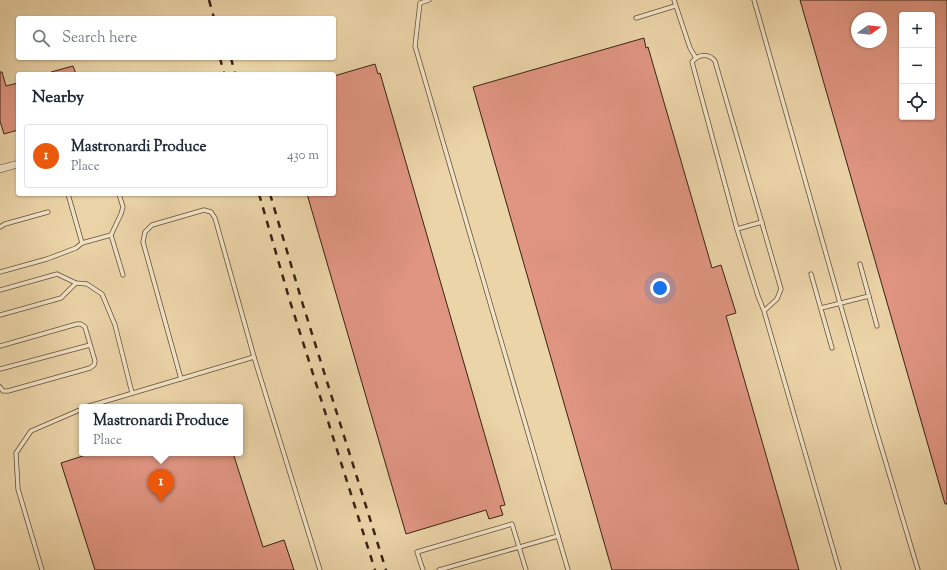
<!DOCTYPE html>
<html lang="en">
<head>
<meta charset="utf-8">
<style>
	body { margin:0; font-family:"Sorts Mill Goudy",serif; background:#f2f2f3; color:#1f2937 }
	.controls { position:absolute; right:12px; top:12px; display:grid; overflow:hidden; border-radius:4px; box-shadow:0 1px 3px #0004 }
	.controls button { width:36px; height:36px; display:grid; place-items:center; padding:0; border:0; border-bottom:1px solid #e0e1e3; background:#fff; color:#1f2937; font:20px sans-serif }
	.compass { position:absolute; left:851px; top:12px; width:36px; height:36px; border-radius:50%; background:#fff; box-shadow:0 1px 3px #0004; rotate:76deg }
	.you { position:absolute; left:660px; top:288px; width:14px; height:14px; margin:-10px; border:3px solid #fff; border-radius:50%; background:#1a73e8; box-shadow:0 0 0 6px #1a73e833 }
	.badge { display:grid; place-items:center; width:26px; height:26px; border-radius:50%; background:#ea580c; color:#fff; font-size:13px; font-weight:700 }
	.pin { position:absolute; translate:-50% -33px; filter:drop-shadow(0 1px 2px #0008) }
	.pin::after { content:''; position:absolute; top:21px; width:14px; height:12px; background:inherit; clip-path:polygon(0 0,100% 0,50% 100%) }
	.popup { position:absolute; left:79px; top:404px; width:164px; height:52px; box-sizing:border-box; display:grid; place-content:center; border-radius:4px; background:#fff; filter:drop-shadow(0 1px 3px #0005); font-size:13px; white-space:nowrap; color:#747a83 }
	.popup b { font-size:15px; color:#1f2937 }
	.popup::after { content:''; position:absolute; left:50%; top:100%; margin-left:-8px; border:8px solid transparent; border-top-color:#fff }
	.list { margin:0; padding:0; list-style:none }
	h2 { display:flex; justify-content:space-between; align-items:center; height:52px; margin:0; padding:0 16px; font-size:17px }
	h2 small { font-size:13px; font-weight:400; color:#747a83 }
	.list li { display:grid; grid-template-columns:26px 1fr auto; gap:12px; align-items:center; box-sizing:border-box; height:64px; margin:0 8px 8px; padding:0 8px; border:1px solid #e0e1e3; border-radius:4px }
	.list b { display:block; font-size:15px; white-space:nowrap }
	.list p { margin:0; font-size:13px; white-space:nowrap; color:#747a83 }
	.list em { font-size:13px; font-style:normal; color:#747a83 }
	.icon { flex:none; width:22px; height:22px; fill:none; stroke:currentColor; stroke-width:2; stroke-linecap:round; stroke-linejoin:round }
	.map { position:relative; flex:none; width:947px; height:570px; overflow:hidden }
	.search { position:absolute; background:#fff; box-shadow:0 1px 3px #0004; left:16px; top:16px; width:320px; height:44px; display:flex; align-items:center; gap:10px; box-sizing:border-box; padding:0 14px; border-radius:4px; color:#747a83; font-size:15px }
	.panel { position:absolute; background:#fff; box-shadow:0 1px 3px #0004; left:16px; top:72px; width:320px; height:124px; border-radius:4px }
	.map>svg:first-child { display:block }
</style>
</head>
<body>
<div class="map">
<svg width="947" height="570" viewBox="0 0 947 570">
	<rect width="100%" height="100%" fill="#ebd4a8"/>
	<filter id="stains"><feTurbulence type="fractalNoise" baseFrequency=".005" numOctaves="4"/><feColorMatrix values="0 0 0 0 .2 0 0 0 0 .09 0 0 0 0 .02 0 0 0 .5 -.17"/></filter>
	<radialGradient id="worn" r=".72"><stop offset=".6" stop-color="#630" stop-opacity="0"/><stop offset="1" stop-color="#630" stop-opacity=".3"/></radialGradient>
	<g fill="#e09581" stroke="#382314" fill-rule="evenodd">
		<path d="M800 0H947V504H945ZM902 15H932V117H902ZM857 18H881V42H857Z"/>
		<path d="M644 38 646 48 648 47 712 268 721 265 736 313 726 316 799 570H612L473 87Z"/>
		<path d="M375 64 378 74 380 73 505 505 500 506 503 515 489 519 486 510 406 534 307 194H334V76Z"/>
		<path d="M73 66 76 74H52L51 72Z"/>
		<path d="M0 72H2L6 86 18 83V130L4 134 0 121Z"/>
		<path d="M92 453H233L263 547 284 540 294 570H95L61 463Z"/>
	</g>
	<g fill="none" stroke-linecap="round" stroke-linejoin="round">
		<g stroke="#654f39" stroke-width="5">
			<g id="lane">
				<path d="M429 0 420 3 415 46 568 570"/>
				<path d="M674 0 690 48 696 58"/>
				<path d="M754 0 874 423 918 570"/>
				<path d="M636 18 675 6"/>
				<path d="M68 194 82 243"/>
				<path d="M0 227 5 224 48 212"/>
				<path d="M737 229 762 222"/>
				<path d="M111 235 123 275"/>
				<path d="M860 264 877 326"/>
				<path d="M0 272 47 259 76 248 82 243 111 235 121 214 123 207 119 194"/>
				<path d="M811 274 832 348"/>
				<path d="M0 290 57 274 76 283 87 284 102 294 115 325 132 393"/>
				<path d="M821 308 869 296"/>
				<path d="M764 311 777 299 781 289 715 61C709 53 698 54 692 62L737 229 758 296 764 311 839 570"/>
				<path d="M0 315 61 298 76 283"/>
				<path d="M0 346 77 324H81L85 327 95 361 94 365 90 368 8 391H3L0 387"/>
				<path d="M0 369 90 345"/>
				<path d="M181 379 143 242 145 232 152 225 204 210 211 212 215 218 254 357"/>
				<path d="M86 407 254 357 320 570"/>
				<path d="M42 570 18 489 16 453 31 431 82 409"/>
				<path d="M423 570 417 552 512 524 526 570"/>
				<path d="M439 570 558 536"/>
			</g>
		</g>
		<g stroke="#654f39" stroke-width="8">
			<path id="street" d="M0 169 18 164"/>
		</g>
		<use href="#lane" stroke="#f2e3c6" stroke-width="3.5"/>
		<use href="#street" stroke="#f2e3c6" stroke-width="7"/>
		<g stroke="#382314" stroke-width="2.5" stroke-dasharray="7 7" stroke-linecap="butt">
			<path d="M209 0 214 18"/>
			<path d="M220 58 224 74"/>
			<path d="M231 58 235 74"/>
			<path d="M259 194 289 298 375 570"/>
			<path d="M270 194 303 305 386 570"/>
		</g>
	</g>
	<rect width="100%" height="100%" filter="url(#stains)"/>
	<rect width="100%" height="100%" fill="url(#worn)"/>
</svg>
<div class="controls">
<button>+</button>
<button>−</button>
<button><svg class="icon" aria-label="locate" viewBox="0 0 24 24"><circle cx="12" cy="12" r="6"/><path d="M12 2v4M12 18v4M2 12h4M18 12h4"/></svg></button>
</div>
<svg class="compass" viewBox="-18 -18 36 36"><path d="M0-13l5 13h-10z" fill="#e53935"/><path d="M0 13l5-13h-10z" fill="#747a83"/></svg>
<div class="you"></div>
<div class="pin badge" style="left:161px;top:502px">1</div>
<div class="popup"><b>Mastronardi Produce</b>Place</div>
<div class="search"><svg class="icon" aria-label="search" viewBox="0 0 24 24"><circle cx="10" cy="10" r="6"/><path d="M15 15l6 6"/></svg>Search here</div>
<section class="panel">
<h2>Nearby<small></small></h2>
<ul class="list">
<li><span class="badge">1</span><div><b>Mastronardi Produce</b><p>Place</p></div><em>430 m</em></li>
</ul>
</section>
</div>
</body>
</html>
